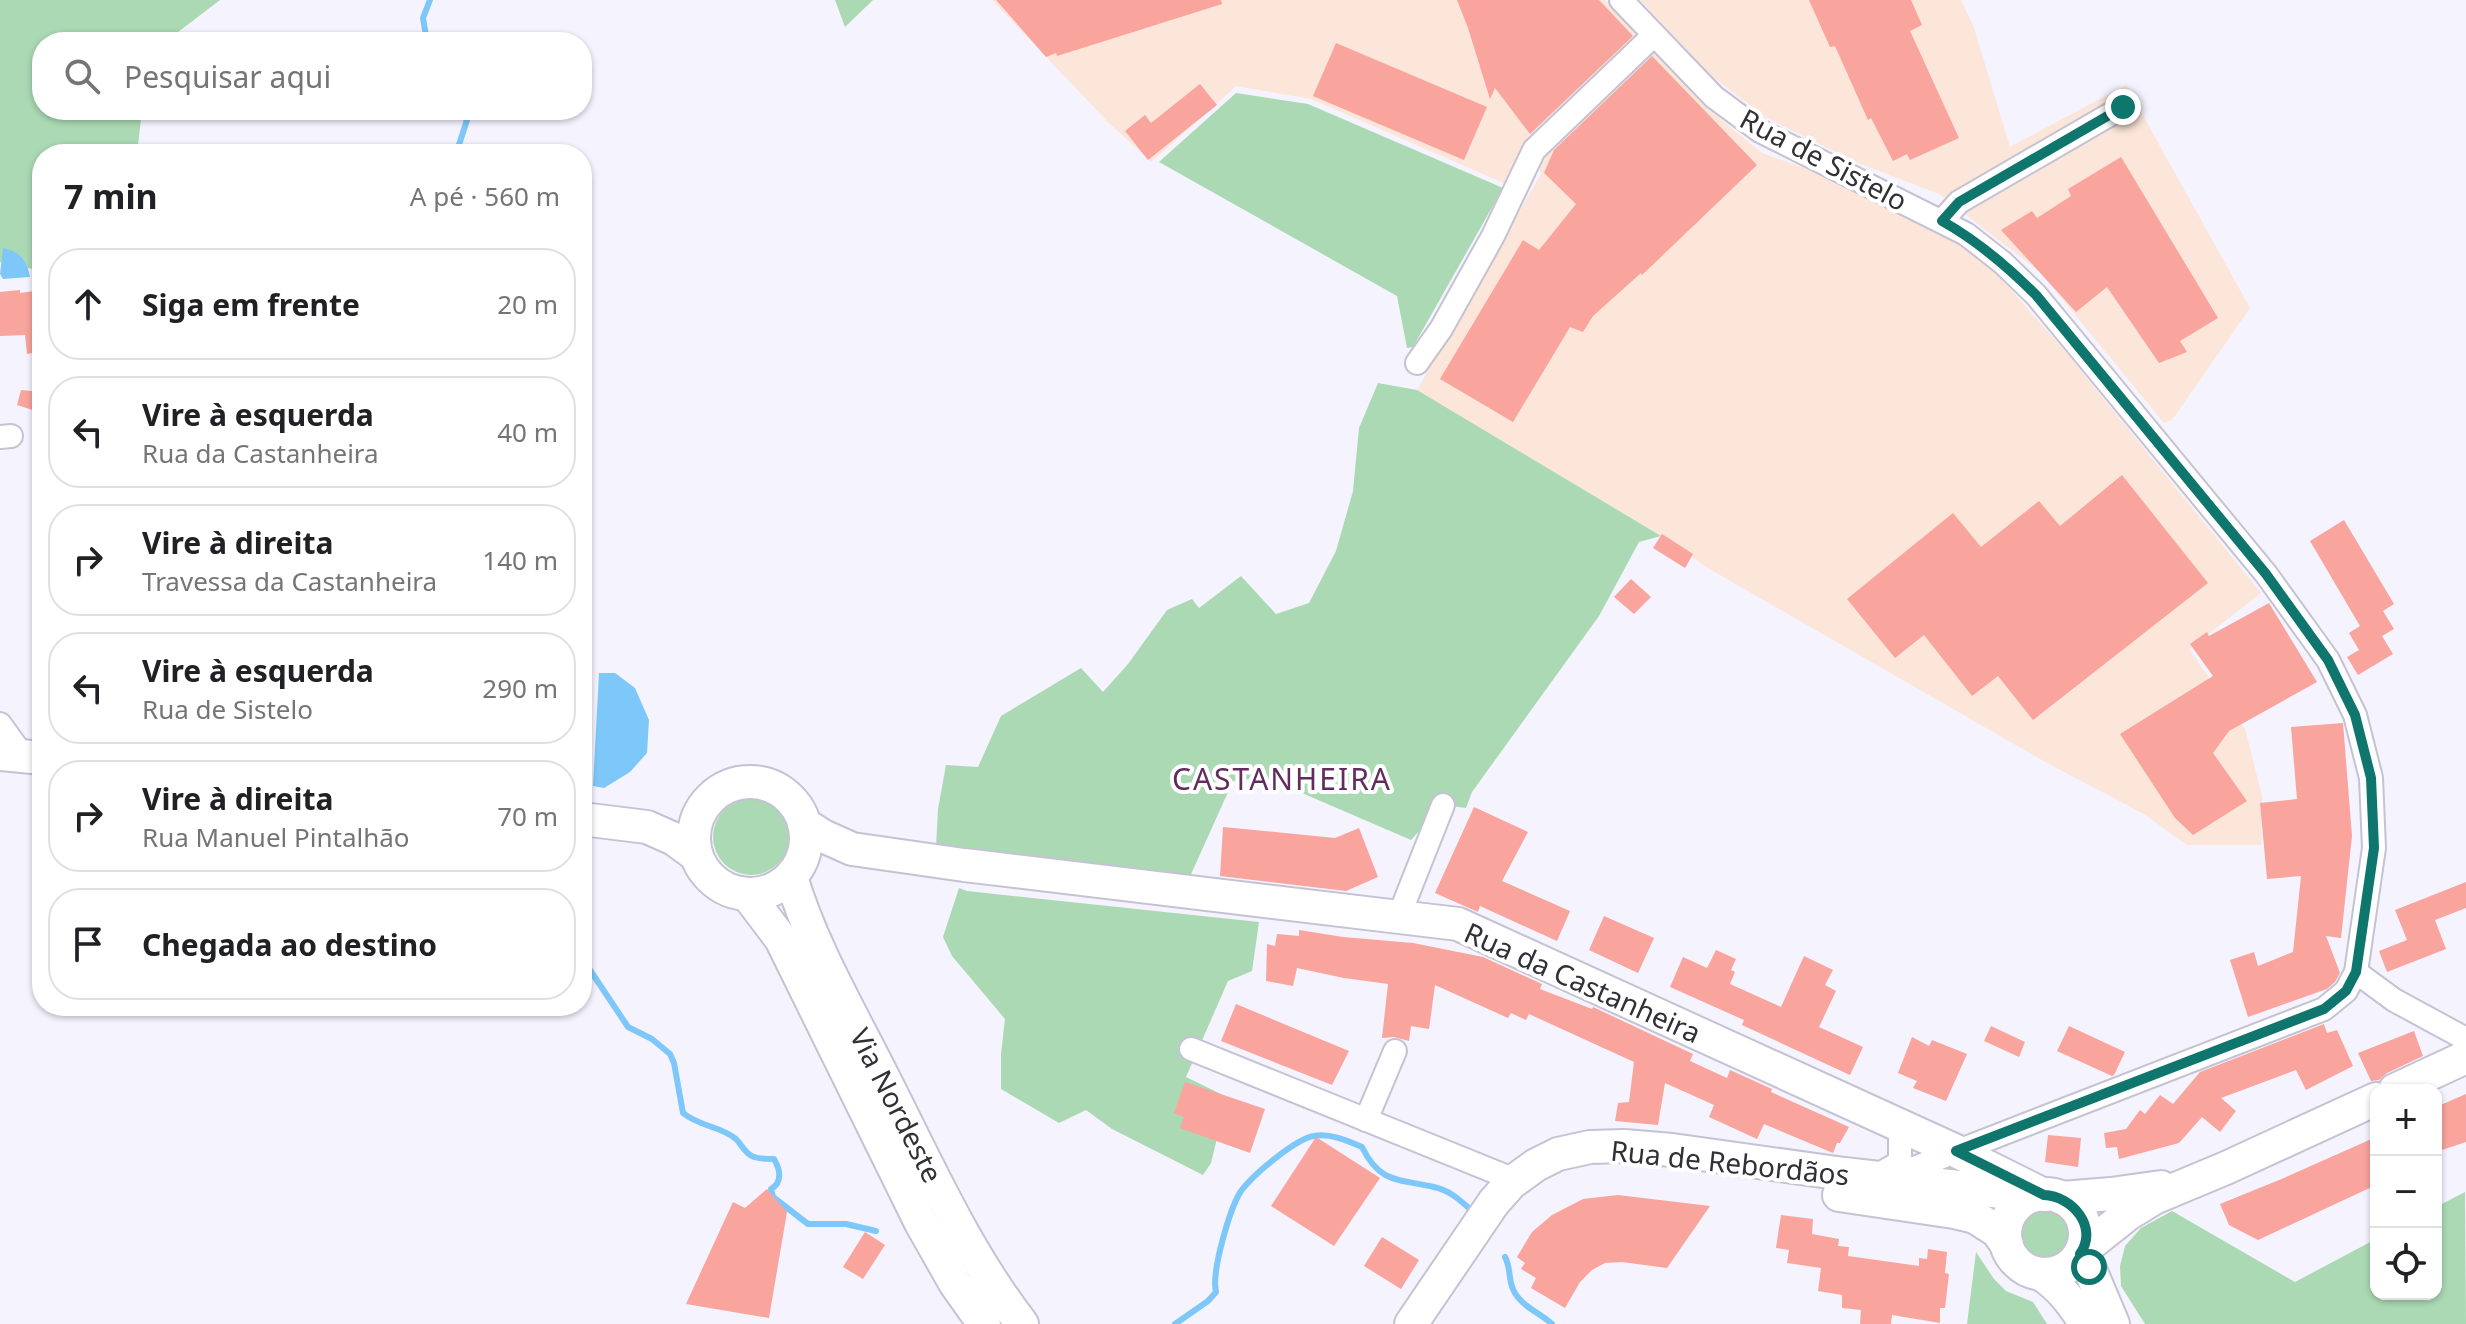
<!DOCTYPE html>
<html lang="pt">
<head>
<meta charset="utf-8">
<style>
	body { margin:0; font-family:"Noto Sans",sans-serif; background:#f2f2f2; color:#202124 }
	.controls { position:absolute; right:24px; bottom:24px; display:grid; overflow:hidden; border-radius:16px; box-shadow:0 2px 6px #0004 }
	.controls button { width:72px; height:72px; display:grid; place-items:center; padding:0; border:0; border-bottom:2px solid #e0e0e0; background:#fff; color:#202124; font:40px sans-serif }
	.stop { position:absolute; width:24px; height:24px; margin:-18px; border:6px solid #0f766e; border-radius:50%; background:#fff }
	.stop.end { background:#0f766e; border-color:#fff; box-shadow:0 2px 8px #0008 }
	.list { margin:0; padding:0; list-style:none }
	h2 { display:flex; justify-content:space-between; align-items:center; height:104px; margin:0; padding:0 32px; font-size:34px }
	h2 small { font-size:26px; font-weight:400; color:#757577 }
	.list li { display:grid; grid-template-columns:52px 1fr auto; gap:24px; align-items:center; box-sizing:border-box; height:112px; margin:0 16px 16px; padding:0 16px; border:2px solid #e0e0e0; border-radius:32px }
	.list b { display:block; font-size:30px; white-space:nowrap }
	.list p { margin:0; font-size:26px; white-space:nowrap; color:#757577 }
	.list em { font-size:26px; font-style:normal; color:#757577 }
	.icon { flex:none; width:44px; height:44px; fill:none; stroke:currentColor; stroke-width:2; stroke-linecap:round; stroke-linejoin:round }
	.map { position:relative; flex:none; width:2466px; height:1324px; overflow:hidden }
	.search { position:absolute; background:#fff; box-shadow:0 2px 6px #0004; left:32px; top:32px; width:560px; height:88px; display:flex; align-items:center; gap:20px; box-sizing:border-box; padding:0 28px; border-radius:32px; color:#757577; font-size:30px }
	.panel { position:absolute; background:#fff; box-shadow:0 2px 6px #0004; left:32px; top:144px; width:560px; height:872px; border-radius:32px }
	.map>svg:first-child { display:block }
</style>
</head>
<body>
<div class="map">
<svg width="2466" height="1324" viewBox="0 0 2466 1324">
	<rect width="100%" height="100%" fill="#f4f3fe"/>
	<g fill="#fce5d9">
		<path d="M992 0H1605L1640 38 1592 78 1528 139 1506 184 1311 99 1236 86 1151 162 1108 122Z"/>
		<path d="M1640 0H1961L1974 28 2010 147 2126 85 2250 308 2172 420 2164 423 2040 272 1939 194 1853 161 1765 117 1709 74Z"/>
		<path d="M1649 48 1709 110 1762 153 1807 169 1955 240 1998 275 2064 350 2261 593 2189 649 2245 729 2262 796 2261 845H2187L2144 814 2049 764 1708 568 1661 536 1417 390 1541 174 1536 161Z"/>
	</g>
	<g fill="#abd9b4">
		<path d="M0 0H220L165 42H42V110H142L137 154H42V271L0 262Z"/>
		<path d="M835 0H873L845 27Z"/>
		<path d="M1236 93 1308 104 1503 188 1413 347 1407 348 1397 296 1159 162Z"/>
		<path d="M1378 383 1417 390 1661 536 1639 542 1599 616 1472 792 1466 808 1443 805 1411 840 1265 777 1233 781 1188 881 936 847 938 809 946 765 978 767 1001 716 1081 668 1103 692 1128 664 1167 610 1192 599 1199 608 1241 576 1276 614 1309 603 1336 551 1353 491 1359 428Z"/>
		<circle cx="751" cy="837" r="38"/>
		<path d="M959 888 967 891 1259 922 1252 971 1228 981 1186 1077 1227 1097 1211 1163 1203 1175 1112 1129 1086 1110 1059 1123 1001 1089V1054L1005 1019 952 956 943 937Z"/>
		<path d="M2465 1192 2466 1324H2145L2121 1286 2120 1266 2125 1246 2141 1228 2172 1211 2295 1282 2376 1239V1294H2436V1207Z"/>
		<circle cx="2045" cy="1234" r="25"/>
		<path d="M1976 1252 1994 1279 2006 1291 2033 1302 2047 1324H1967Z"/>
	</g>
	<g fill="#7dc8f9">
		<path d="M3 248C20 251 27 261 30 277L3 279 0 274Z"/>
		<path d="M599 673H615L635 688 649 720 647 753 630 772 604 788 593 786Z"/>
	</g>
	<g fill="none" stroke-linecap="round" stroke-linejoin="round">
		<g stroke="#7dc8f9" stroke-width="6">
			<path d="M427 42 423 18 430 0"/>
			<path d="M452 110 462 115 467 120 456 154"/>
			<path d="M582 694 585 704 582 725"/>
			<path d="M582 958 628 1027 652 1039 670 1054 674 1063 683 1113C700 1127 721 1126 736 1139 742 1145 745 1154 754 1157 760 1159 768 1159 774 1159 780 1169 783 1182 771 1189L773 1197 808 1224H846L876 1231"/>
			<path d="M1505 1257C1511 1268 1508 1278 1513 1289 1519 1305 1540 1313 1552 1324"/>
			<path d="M1175 1324 1208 1301 1216 1292C1211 1272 1230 1208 1241 1191 1253 1175 1295 1139 1314 1136 1330 1133 1348 1141 1362 1147 1380 1184 1399 1179 1434 1187 1449 1190 1460 1200 1471 1210"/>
		</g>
	</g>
	<g fill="#f9a49d">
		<path d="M996 0H1221L1222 4 1057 56 1056 53 1046 57Z"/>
		<path d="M1457 0H1599L1633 36 1530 134 1495 88 1490 99 1468 28Z"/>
		<path d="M1809 0H1911L1922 25 1910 31 1959 138 1910 160 1907 154 1893 161 1871 118 1868 120 1835 46 1830 47Z"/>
		<path d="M1336 43 1487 107 1464 160 1313 96Z"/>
		<path d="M1652 56 1757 165 1642 275 1641 273 1593 316 1583 332 1570 327 1513 422 1440 379 1523 240 1539 250 1576 204 1544 173 1554 150Z"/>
		<path d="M1200 84 1217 105 1148 160 1125 131 1145 115 1151 123Z"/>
		<path d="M2121 157 2218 318 2180 341 2187 352 2159 363 2107 287 2076 312 2001 230 2032 211 2037 218 2071 196 2068 189Z"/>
		<path d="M20 290V293L42 290V351L27 354 25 335 0 336V292Z"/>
		<path d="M21 390 42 392V413L17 405Z"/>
		<path d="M2122 475 2208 583 2033 720 1998 676 1972 696 1924 635 1895 658 1847 599 1953 513 1981 547 2039 501 2060 526Z"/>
		<path d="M2344 520 2394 604 2383 611 2394 629 2382 636 2393 654 2358 675 2347 657 2359 650 2349 633 2360 626 2310 541Z"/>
		<path d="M1662 534 1693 554 1685 568 1653 548Z"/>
		<path d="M1631 579 1651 597 1634 614 1614 597Z"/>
		<path d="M2269 603 2317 682 2229 731 2213 753 2247 801 2193 835 2175 818 2120 734 2213 676 2190 644 2207 632 2209 636Z"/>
		<path d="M2343 723 2352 836 2341 938 2326 936 2340 973 2335 982 2327 989 2248 1017 2230 960 2254 952 2258 966 2293 952 2301 876 2267 879 2260 803 2297 799 2291 727Z"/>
		<path d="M1474 807 1528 832 1502 881 1570 911 1557 941 1480 906 1478 912 1435 893Z"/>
		<path d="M1223 827 1335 838 1359 828 1378 877 1346 891 1220 876Z"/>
		<path d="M2466 882V908L2435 920 2446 949 2387 972 2379 951 2407 940 2395 910Z"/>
		<path d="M1604 916 1654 938 1638 973 1589 950Z"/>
		<path d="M1299 930 1343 937 1413 943 1483 957 1542 984 1540 989 1592 1009 1593 1007 1693 1054 1690 1061 1727 1078 1730 1070 1772 1089 1771 1092 1849 1127 1840 1143H1837L1833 1153 1764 1124 1757 1139 1709 1117 1714 1105 1665 1083 1658 1125 1615 1121 1618 1103 1629 1102 1634 1062 1529 1014 1526 1020 1511 1013 1508 1018 1435 985 1429 1029 1411 1026 1409 1041 1394 1037 1382 1038 1388 984 1344 978 1297 968 1293 986 1266 981 1267 944 1275 946 1277 934 1299 936Z"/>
		<path d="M1716 950 1736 959 1731 970 1735 972 1730 984 1781 1007 1804 956 1833 970 1825 985 1836 991 1819 1027 1863 1047 1850 1075 1742 1025 1744 1020 1670 987 1683 957 1707 968Z"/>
		<path d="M1236 1004 1349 1051 1332 1085 1221 1041Z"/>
		<path d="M2324 1024 2327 1033 2337 1030 2353 1066 2306 1090 2296 1070 2221 1098 2236 1111 2220 1132 2202 1117 2179 1143 2119 1159 2117 1147 2106 1148 2104 1133 2126 1129 2140 1110 2145 1114 2160 1095 2173 1104 2200 1072Z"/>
		<path d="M1991 1026 2025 1042 2019 1057 1984 1041Z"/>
		<path d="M2069 1026 2125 1052 2114 1075 2112 1076 2057 1051Z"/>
		<path d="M2414 1031 2423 1056 2387 1073 2379 1080 2371 1081 2358 1053Z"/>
		<path d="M1912 1037 1929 1046 1932 1040 1967 1054 1946 1101 1913 1088 1917 1081 1898 1073Z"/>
		<path d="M1185 1082 1265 1109 1250 1153 1180 1128 1184 1117 1174 1113Z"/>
		<path d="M2466 1094V1142L2436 1152V1107Z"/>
		<path d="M2048 1135 2081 1138 2078 1167 2045 1162Z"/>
		<path d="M1316 1137 1380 1178 1334 1246 1271 1206Z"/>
		<path d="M2376 1137V1185L2258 1240 2229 1225 2220 1204 2284 1178Z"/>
		<path d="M767 1189 787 1212 769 1318 686 1304 733 1202 745 1208Z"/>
		<path d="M1618 1195 1710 1206 1667 1268 1622 1262 1605 1263 1592 1270 1580 1282 1565 1308 1531 1288 1536 1278 1521 1269 1525 1263 1517 1257 1532 1232 1552 1215 1583 1199Z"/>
		<path d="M1781 1215 1813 1219 1812 1234 1839 1239 1838 1246 1849 1247 1848 1256 1919 1266V1258L1927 1259 1928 1249 1947 1252 1945 1273 1949 1274 1945 1308H1940V1323L1892 1315 1891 1324H1860L1861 1310 1842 1308V1295L1818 1291 1821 1268 1787 1263 1789 1250 1776 1248Z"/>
		<path d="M865 1232 885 1245 863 1279 843 1267Z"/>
		<path d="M1382 1237 1419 1260 1401 1289 1364 1266Z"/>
	</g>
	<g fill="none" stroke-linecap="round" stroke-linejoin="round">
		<g stroke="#c5c2d4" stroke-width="26">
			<g id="street">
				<path d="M1621 0 1714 97 1760 131 1966 234 2003 263 2036 295 2266 574 2328 660 2355 715 2371 778 2374 848 2356 972 2346 991 2324 1009 1891 1177"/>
				<path d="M1942 221 1959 202 2123 107"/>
				<path d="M1417 363 1441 329 1493 236 1534 150 1654 35"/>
				<path d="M0 437 11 436"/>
				<path d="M0 724 23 756"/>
				<path d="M1399 916 1443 805"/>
				<path d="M2356 972 2394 1000 2466 1039"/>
				<path d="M1191 1049 1515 1180"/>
				<path d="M1366 1120 1395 1051"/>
				<path d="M1881 1173 1895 1165 1900 1160V1125"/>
			</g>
		</g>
		<g stroke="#c5c2d4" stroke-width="36">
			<g id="secondary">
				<path d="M0 754 42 758"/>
				<circle cx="750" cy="838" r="56"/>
				<path d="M582 819 647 827 674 839 696 855"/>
				<path d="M804 824 823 836 852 849 964 865 1458 924 1956 1151 2044 1195"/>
				<path d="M791 877C812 947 850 1011 882 1075 925 1159 964 1249 1022 1324"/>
				<path d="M747 894 781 939 921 1223 955 1283 984 1324"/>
				<path d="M2395 1090 2466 1057"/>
				<circle cx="2045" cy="1234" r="40"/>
				<path d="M1839 1195 1954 1212 1975 1217 1997 1231 2007 1245"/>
				<path d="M2062 1198 2111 1194 2161 1187"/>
				<path d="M2084 1249 2128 1214 2154 1198 2226 1168 2376 1099"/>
				<path d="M2080 1254 2089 1267 2113 1324"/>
				<path d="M2041 1274C2061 1287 2073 1304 2086 1324"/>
				<path d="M1411 1324 1494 1202 1511 1183 1536 1165 1558 1154 1590 1147 1624 1146 1672 1150 1844 1174 2028 1195"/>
			</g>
		</g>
		<use href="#street" stroke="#fff" stroke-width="22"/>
		<use href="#secondary" stroke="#fff" stroke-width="32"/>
	</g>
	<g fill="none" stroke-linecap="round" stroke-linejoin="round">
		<path stroke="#0f766e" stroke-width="10" d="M2089 1267 2080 1254C2099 1227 2072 1196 2044 1195L1956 1151 2324 1009 2346 991 2356 972 2374 848 2371 778 2355 715 2328 660 2266 574 2036 295C2007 266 1978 241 1942 221L1959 202 2123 107"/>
	</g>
	<g text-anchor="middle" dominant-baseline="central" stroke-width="8" stroke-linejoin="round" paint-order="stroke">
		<g font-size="28" fill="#313036" stroke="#fff">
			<text transform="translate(1824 159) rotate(28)">Rua de Sistelo</text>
			<text transform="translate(1583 982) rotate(24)">Rua da Castanheira</text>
			<text transform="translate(897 1105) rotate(63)">Via Nordeste</text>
			<text transform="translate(1730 1162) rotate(6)">Rua de Rebordãos</text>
		</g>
		<g font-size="30" letter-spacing="2" fill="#602d5d" stroke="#fff">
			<text x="1282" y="778">CASTANHEIRA</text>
		</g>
	</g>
</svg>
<div class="controls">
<button>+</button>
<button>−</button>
<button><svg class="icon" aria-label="locate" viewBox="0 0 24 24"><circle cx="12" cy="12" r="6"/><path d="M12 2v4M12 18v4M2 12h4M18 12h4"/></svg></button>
</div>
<div class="stop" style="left:2089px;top:1267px"></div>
<div class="stop end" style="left:2123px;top:107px"></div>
<div class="search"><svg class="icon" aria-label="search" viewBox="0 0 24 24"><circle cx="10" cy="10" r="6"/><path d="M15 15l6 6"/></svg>Pesquisar aqui</div>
<section class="panel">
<h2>7 min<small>A pé · 560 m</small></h2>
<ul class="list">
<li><svg class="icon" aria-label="ahead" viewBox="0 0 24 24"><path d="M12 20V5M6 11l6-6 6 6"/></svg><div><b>Siga em frente</b></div><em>20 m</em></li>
<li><svg class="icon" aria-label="left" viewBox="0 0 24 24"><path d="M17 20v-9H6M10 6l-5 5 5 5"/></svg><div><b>Vire à esquerda</b><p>Rua da Castanheira</p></div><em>40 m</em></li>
<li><svg class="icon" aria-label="right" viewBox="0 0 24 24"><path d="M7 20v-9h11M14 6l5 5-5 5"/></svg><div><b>Vire à direita</b><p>Travessa da Castanheira</p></div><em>140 m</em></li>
<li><svg class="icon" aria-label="left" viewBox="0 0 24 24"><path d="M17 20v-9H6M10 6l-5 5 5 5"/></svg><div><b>Vire à esquerda</b><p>Rua de Sistelo</p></div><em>290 m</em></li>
<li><svg class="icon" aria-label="right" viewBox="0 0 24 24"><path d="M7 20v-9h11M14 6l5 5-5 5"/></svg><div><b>Vire à direita</b><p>Rua Manuel Pintalhão</p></div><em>70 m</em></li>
<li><svg class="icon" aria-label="arrive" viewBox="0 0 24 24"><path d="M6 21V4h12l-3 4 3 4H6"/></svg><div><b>Chegada ao destino</b></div></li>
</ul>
</section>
</div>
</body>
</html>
